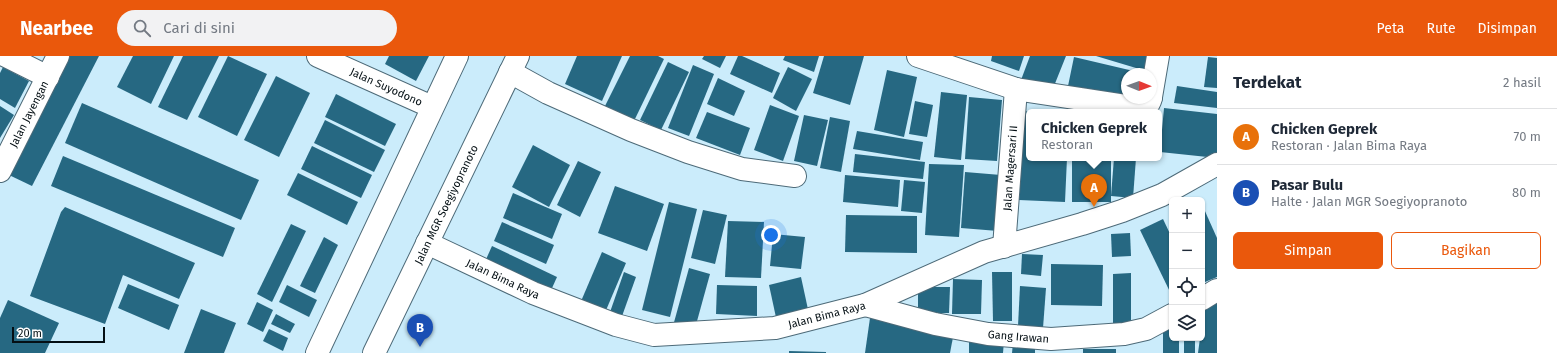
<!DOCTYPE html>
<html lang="id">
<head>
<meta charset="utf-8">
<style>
	body { margin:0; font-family:"Fira Sans",sans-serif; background:#f2f2f3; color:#1f2937 }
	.controls { position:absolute; right:12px; bottom:12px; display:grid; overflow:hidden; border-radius:6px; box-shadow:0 1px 3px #0004 }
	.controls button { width:36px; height:36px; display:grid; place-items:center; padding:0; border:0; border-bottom:1px solid #e0e1e3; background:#fff; color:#1f2937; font:20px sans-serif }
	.compass { position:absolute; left:1121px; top:12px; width:36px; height:36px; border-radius:50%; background:#fff; box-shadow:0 1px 3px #0004; rotate:91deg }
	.scale { position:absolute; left:12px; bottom:10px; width:93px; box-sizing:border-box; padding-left:4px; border:2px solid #040f14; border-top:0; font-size:11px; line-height:14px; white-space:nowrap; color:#040f14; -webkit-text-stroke:3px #fff; paint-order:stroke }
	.you { position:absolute; left:771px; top:179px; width:14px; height:14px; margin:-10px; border:3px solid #fff; border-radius:50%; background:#1a73e8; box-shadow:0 0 0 6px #1a73e833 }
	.badge { display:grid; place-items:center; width:26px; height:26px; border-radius:50%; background:#ea580c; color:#fff; font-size:13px; font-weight:700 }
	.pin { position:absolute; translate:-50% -33px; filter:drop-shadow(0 1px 2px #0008) }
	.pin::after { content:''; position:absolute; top:21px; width:14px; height:12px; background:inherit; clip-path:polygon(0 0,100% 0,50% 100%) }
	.popup { position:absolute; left:1026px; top:53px; width:136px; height:52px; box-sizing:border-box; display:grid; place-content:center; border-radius:6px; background:#fff; filter:drop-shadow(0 1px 3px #0005); font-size:13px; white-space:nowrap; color:#747a83 }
	.popup b { font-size:15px; color:#1f2937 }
	.popup::after { content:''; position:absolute; left:50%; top:100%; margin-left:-8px; border:8px solid transparent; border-top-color:#fff }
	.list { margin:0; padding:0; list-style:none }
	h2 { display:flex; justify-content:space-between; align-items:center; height:52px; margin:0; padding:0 16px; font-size:17px }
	h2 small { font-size:13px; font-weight:400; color:#747a83 }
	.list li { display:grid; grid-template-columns:26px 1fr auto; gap:12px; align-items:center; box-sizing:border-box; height:56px; padding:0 16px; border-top:1px solid #e0e1e3 }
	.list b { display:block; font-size:15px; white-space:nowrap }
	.list p { margin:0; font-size:13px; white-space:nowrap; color:#747a83 }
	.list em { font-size:13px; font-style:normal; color:#747a83 }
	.actions { display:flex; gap:8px; padding:12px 16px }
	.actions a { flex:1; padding:9px 0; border:1px solid #ea580c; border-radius:6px; text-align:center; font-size:14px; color:#ea580c }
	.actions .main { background:#ea580c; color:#fff }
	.icon { flex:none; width:22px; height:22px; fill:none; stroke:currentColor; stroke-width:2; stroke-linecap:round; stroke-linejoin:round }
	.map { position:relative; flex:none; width:1217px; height:297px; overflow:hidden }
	header { display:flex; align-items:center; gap:24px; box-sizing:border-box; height:56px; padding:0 20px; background:#ea580c; color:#fff }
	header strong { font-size:19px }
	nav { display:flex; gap:22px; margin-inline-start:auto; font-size:14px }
	.search { width:280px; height:36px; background:#f2f2f3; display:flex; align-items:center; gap:10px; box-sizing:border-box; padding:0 14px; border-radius:22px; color:#747a83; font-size:15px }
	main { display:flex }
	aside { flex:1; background:#fff }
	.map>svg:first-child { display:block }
</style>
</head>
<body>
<header>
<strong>Nearbee</strong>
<div class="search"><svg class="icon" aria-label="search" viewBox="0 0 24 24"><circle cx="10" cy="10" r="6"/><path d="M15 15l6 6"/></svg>Cari di sini</div>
<nav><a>Peta</a><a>Rute</a><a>Disimpan</a></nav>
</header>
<main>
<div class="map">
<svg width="1217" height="297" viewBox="0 0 1217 297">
	<rect width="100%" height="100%" fill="#cbecfb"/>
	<g fill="#266882">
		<path d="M70 0H99L32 130 9 119Z"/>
		<path d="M133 0H174L151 48 117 31Z"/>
		<path d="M183 0H219L187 64 158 51Z"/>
		<path d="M228 0 267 18 237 80 198 61Z"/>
		<path d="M389 0H429L416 25 385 8Z"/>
		<path d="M577 0H622L602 45 565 28Z"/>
		<path d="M630 0H658L664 3 634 65 605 50Z"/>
		<path d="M704 0H726L720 12 702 3Z"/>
		<path d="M738 0H742L780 17 772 37 730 18Z"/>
		<path d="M785 0H819L814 16 783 4Z"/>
		<path d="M824 0H864L850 49 813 37Z"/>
		<path d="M992 0H1024L1019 15 991 5Z"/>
		<path d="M1030 0H1066L1052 35 1021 24Z"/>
		<path d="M1096 0H1150L1146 15Z"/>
		<path d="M1074 1 1142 17V18H1127V42L1068 30Z"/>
		<path d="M1208 1 1217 2V32L1204 31Z"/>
		<path d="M668 6 689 16 661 74 640 64Z"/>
		<path d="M693 9 714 18 689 80 668 72Z"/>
		<path d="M3 11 29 25 15 52 0 43V17Z"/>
		<path d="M788 11 812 23 796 55 773 42Z"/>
		<path d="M887 14 917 21 904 81 874 74Z"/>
		<path d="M276 20 310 37 279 101 244 84Z"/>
		<path d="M718 22 745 35 734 60 707 48Z"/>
		<path d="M1177 30 1217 36V52L1174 47Z"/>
		<path d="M941 36 967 39 961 104 934 101Z"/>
		<path d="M336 38 396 68 385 90 325 61Z"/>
		<path d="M969 41 1002 44 997 105 965 103Z"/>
		<path d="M915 45 933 49 927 81 909 78Z"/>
		<path d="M82 47 259 124 241 164 65 87Z"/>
		<path d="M770 49 799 60 783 105 754 94Z"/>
		<path d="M0 50 14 59 0 82Z"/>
		<path d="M1164 52 1217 58V102L1160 96Z"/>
		<path d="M1025 55 1029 56V102H1067L1065 146 1019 144Z"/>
		<path d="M707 56 750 72 740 99 696 82Z"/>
		<path d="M804 59 828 64 817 110 794 105Z"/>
		<path d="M830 61 850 65 841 116 820 112Z"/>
		<path d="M325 64 385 94 374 116 314 87Z"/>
		<path d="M857 75 923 86 920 104 853 93Z"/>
		<path d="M533 89 570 109 549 151 512 131Z"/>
		<path d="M312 90 372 119 361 142 301 113Z"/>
		<path d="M855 98 925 106 923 123 853 116Z"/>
		<path d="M63 100 235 172 223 201 51 130Z"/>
		<rect x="1072" y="102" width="39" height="44"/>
		<path d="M1114 102H1136L1133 142 1111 140Z"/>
		<path d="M578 105 601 116 580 161 557 149Z"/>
		<path d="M929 108 964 109 959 181 925 179Z"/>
		<path d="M965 116 1001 119 998 175 961 172Z"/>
		<path d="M298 117 358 146 347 169 287 139Z"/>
		<path d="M845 119 900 124 898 151 843 146Z"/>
		<path d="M904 124 925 126 922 157 901 155Z"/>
		<path d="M615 130 664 148 647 195 598 177Z"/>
		<path d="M513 137 562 158 552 183 503 162Z"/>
		<path d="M669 146 697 153 670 261 642 254Z"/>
		<path d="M65 151 195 207 179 243 123 219 105 268 30 240 61 156Z"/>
		<path d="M1202 153H1204L1217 182V221L1205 226 1202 219Z"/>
		<path d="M703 154 727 159 715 208 691 202Z"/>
		<path d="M846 159 917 160V197L845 196Z"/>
		<path d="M1163 163 1172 182V240L1140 174Z"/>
		<path d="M728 165 764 166 761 222 725 221Z"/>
		<path d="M502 166 554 189 546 208 494 185Z"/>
		<path d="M291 168 306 175 272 246 257 238Z"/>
		<path d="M1130 177 1131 200 1112 201 1111 178Z"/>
		<path d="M773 178 805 181 801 213 770 210Z"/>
		<path d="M324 181 338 189 315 237 300 230Z"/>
		<path d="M492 190 557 221 548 241 483 210Z"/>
		<path d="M602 196 626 207 604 259 579 250Z"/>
		<path d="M1022 198 1043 199 1041 220 1021 218Z"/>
		<path d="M1051 208 1103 209 1102 250 1051 249Z"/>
		<path d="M689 212 710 218 694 276 673 270Z"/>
		<path d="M624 216 636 221 621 263 609 259Z"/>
		<path d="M992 216H1012V265H993Z"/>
		<path d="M1131 217V272L1113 273V218Z"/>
		<path d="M801 221 809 258 777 266 769 229Z"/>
		<path d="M953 223 982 224 981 258H952Z"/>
		<path d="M128 228 179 249 169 274 118 252Z"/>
		<path d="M287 229 317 244 309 261 279 246Z"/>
		<path d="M717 229 757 230V260L716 258Z"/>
		<path d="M1020 230 1046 232 1043 272 1018 270Z"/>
		<path d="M918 231H950L949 257H918Z"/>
		<path d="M1204 243 1217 245V297H1198L1200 282H1202Z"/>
		<path d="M8 244 59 267 45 297H0V262Z"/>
		<path d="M257 246 273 254 263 276 247 268Z"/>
		<path d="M201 253 236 267 224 297H184Z"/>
		<path d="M276 258 295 268 290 277 271 268Z"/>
		<path d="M870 262 954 276 950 297H865Z"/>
		<path d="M1163 265H1172V282H1179V297H1163Z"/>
		<path d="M269 273 288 282 283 295 263 285Z"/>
		<rect x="1184" y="282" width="11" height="15"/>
		<path d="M969 284 1004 285 1003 297H969Z"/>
		<path d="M1013 287 1035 289V297H1012Z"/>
		<rect x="1083" y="293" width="33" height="4"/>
		<path d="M789 295 826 296V297H789Z"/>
	</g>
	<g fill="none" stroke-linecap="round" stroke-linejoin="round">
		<g stroke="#4d6a78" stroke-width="24">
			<g id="street">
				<path d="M6 0 48 21"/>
				<path d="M918 0 1016 33 1140 52C1147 51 1149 49 1151 42"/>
				<path d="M510 16 548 37 631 74 688 96 742 113 795 120"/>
				<path d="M1151 41 1158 0"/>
				<path id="s1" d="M0 115 58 0"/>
				<path id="s2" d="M427 187 533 237 616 269 654 279 775 272 865 249 984 196 1082 168 1122 155 1162 139 1217 108"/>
				<path id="s3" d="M1004 191 1016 33"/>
				<path d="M1202 243 1217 234"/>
				<path id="s4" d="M865 249 935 268 988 278 1051 283 1124 278 1146 273 1172 259"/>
			</g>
		</g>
		<g stroke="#4d6a78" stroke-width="24">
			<g id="secondary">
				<path id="s5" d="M318 0 432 51"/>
			</g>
		</g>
		<g stroke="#4d6a78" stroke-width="24">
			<g id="highway">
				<path d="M317 297 457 0"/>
				<path id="s6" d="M374 297 518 0"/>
			</g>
		</g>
		<use href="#street" stroke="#fff" stroke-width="22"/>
		<use href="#secondary" stroke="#fff" stroke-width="22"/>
		<use href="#highway" stroke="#fff" stroke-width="22"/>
	</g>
	<g text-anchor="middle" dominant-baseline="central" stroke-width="3" stroke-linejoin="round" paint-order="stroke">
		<g font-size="11" fill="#040f14" stroke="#fff">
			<text stroke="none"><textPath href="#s5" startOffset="75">Jalan Suyodono</textPath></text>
			<text stroke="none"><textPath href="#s1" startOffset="64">Jalan Jayengan</textPath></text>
			<text stroke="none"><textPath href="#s3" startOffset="79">Jalan Magersari II</textPath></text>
			<text stroke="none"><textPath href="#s6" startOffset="165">Jalan MGR Soegiyopranoto</textPath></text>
			<text stroke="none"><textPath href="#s2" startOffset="84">Jalan Bima Raya</textPath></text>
			<text stroke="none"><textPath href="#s2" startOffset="420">Jalan Bima Raya</textPath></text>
			<text stroke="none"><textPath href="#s4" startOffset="157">Gang Irawan</textPath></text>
		</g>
	</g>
</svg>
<div class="controls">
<button>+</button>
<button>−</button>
<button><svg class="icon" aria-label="locate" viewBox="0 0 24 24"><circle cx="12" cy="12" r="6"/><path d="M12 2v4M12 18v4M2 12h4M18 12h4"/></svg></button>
<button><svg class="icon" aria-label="layers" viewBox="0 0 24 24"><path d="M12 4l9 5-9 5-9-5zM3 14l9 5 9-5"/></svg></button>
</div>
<svg class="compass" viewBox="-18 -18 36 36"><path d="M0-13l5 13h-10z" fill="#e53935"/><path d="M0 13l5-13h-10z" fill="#747a83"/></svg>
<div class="scale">20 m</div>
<div class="you"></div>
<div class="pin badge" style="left:1094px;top:151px;background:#e8710a">A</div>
<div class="popup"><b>Chicken Geprek</b>Restoran</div>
<div class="pin badge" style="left:420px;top:291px;background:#1a4fb4">B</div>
</div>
<aside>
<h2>Terdekat<small>2 hasil</small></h2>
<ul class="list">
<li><span class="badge" style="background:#e8710a">A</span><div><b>Chicken Geprek</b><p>Restoran · Jalan Bima Raya</p></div><em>70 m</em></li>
<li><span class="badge" style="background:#1a4fb4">B</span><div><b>Pasar Bulu</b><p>Halte · Jalan MGR Soegiyopranoto</p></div><em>80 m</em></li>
</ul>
<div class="actions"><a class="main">Simpan</a><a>Bagikan</a></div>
</aside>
</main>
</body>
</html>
